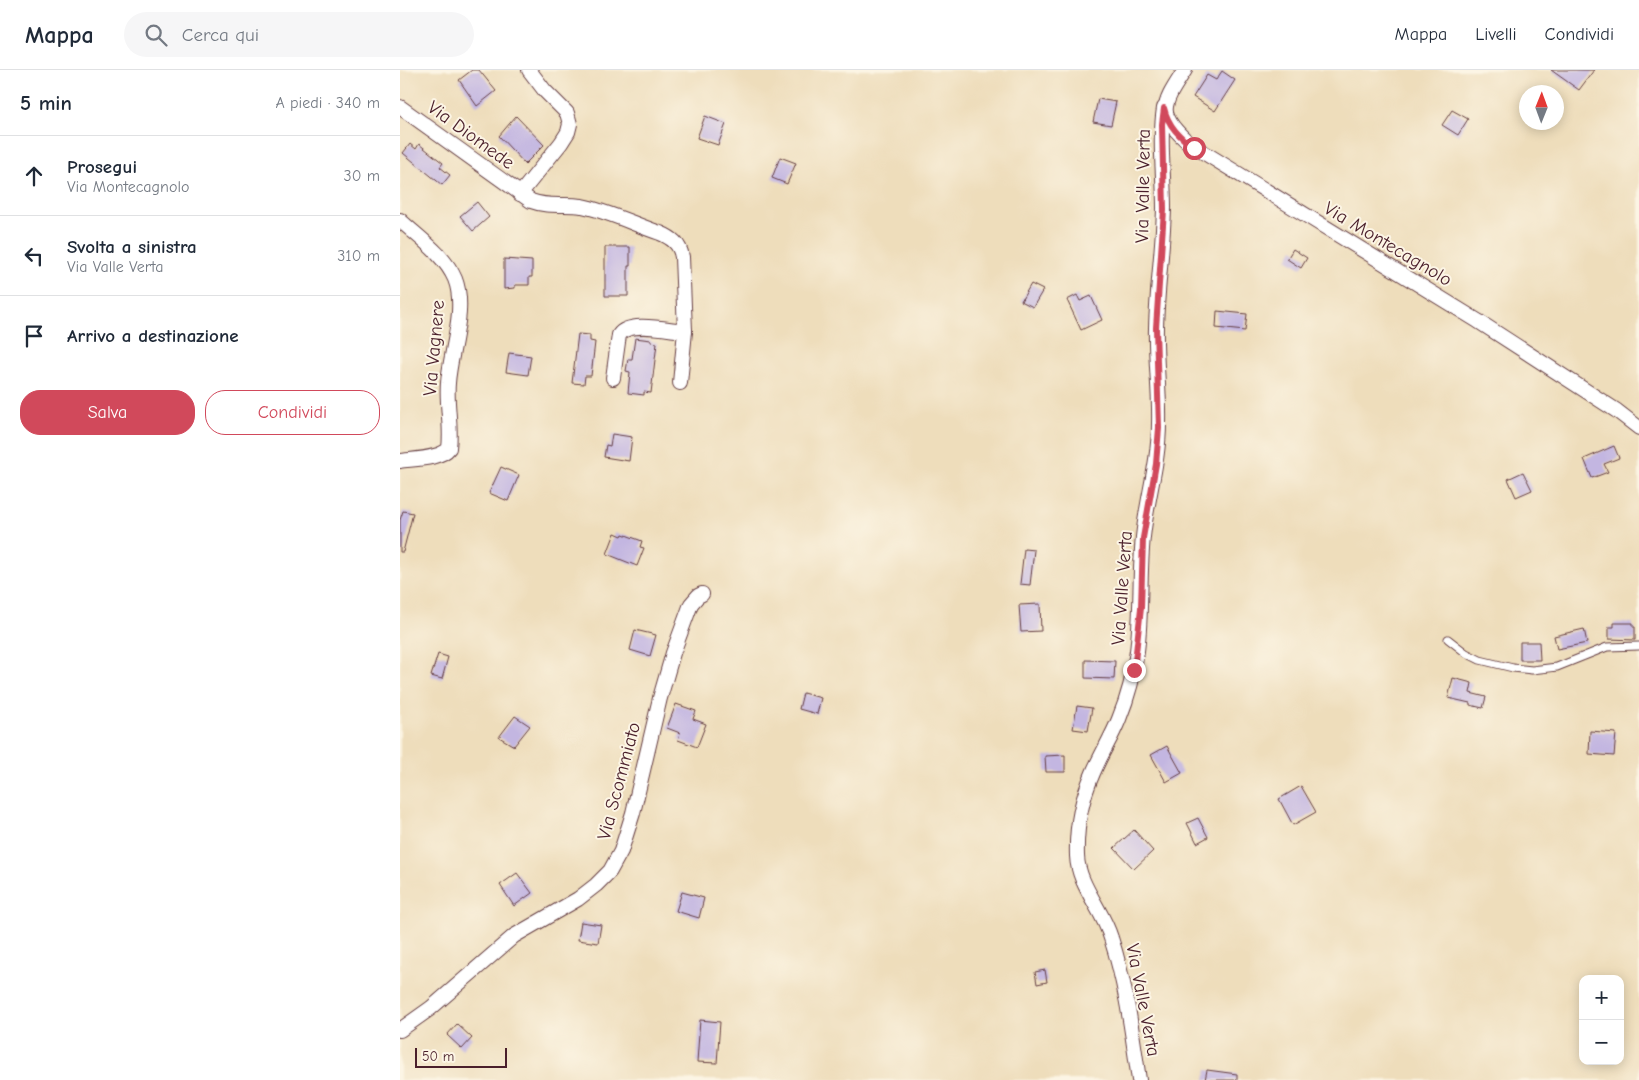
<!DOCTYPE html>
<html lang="it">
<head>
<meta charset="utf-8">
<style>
	body { margin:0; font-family:"Comic Neue",sans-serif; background:#f6f6f7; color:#1f2937 }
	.controls { position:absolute; right:15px; bottom:15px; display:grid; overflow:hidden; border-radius:10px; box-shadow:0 2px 12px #0003 }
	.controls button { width:45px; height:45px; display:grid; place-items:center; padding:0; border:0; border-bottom:1px solid #e0e1e3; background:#fff; color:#1f2937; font:25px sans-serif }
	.compass { position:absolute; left:1119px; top:15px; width:45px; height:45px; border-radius:50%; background:#fff; box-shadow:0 2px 12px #0003; rotate:1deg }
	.scale { position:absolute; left:15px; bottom:12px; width:92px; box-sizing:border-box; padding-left:5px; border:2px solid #4a1f2b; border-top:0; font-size:14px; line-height:18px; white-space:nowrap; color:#4a1f2b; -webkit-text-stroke:4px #fcf5e5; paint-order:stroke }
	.stop { position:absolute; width:15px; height:15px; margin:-11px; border:4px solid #d1495b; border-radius:50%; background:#fff }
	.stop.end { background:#d1495b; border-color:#fff; box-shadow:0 1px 5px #0008 }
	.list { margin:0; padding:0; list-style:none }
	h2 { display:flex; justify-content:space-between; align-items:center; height:65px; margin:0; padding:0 20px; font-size:21px }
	h2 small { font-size:16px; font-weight:400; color:#747a83 }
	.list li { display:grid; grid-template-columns:32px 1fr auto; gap:15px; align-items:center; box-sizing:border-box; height:80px; padding:0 20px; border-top:1px solid #e0e1e3 }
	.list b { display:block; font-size:19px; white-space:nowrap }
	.list p { margin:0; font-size:16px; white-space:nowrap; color:#747a83 }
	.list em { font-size:16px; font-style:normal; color:#747a83 }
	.actions { display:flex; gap:10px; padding:15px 20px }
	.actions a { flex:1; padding:11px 0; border:1px solid #d1495b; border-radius:20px; text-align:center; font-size:18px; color:#d1495b }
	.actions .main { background:#d1495b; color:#fff }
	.icon { flex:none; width:28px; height:28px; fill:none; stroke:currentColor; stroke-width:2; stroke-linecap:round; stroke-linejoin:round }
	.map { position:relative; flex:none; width:1239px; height:1010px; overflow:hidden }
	header { display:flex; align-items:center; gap:30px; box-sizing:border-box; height:70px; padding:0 25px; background:#fff; border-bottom:1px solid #e0e1e3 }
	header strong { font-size:24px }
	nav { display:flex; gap:28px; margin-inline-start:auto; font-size:18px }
	.search { width:350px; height:45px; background:#f6f6f7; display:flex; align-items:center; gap:12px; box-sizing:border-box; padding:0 18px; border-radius:28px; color:#747a83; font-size:19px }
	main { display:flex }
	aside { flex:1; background:#fff }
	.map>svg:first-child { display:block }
</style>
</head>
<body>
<header>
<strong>Mappa</strong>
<div class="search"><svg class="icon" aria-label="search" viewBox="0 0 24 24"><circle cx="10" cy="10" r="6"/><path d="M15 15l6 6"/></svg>Cerca qui</div>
<nav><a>Mappa</a><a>Livelli</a><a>Condividi</a></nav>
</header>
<main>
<aside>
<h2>5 min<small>A piedi · 340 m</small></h2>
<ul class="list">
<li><svg class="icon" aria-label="ahead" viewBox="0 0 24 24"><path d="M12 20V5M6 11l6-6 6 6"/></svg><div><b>Prosegui</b><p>Via Montecagnolo</p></div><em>30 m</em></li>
<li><svg class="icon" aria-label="left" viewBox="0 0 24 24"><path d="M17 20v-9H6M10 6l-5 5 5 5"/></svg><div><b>Svolta a sinistra</b><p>Via Valle Verta</p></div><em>310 m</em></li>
<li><svg class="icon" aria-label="arrive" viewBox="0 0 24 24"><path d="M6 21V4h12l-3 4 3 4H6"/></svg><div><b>Arrivo a destinazione</b></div></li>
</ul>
<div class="actions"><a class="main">Salva</a><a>Condividi</a></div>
</aside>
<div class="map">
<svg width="1239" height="1010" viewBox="0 0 1239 1010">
	<rect width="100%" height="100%" fill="#fcf5e5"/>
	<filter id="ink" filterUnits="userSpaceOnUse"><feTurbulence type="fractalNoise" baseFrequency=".02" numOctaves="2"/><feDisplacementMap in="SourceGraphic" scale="10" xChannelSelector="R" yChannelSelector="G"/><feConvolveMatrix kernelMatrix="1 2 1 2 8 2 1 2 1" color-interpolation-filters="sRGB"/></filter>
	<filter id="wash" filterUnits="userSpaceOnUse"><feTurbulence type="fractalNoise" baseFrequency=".0096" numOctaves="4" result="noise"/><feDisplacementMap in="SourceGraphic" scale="20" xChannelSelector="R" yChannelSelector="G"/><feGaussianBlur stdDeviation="1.12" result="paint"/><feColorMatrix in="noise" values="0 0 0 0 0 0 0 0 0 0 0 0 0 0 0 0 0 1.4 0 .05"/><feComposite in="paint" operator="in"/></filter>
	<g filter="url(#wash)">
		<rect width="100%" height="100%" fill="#edb"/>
		<g id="blocks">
			<g fill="#c3b6e1">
				<path d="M72 0H79L96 21 77 36 59 10Z"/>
				<path d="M1151 0H1194L1179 20Z"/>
				<path d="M822 1 835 10 815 41 793 27 807 5 816 10Z"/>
				<path d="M698 29 716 32 711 55 693 52Z"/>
				<path d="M1052 40 1068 49 1058 65 1042 55Z"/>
				<path d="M116 46 144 75 125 94 99 66Z"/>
				<path d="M305 46 326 54 318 75 297 68Z"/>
				<path d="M10 74 16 79 19 74 43 93 40 97 50 105 42 115 3 83Z"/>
				<path d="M380 87 396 93 387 114 372 108Z"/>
				<path d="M77 132 89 147 73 161 60 146Z"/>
				<path d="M205 177H230V196H228V226H205Z"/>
				<path d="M893 179 907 188 901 198 887 189Z"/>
				<path d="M104 189 132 191V207H129V215H115V218L104 219Z"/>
				<path d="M631 214 643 220 633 237 621 231Z"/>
				<path d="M677 225 680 231 691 226 702 250 681 260 667 230Z"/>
				<path d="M817 241 847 244 845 261 816 258Z"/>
				<path d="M178 264 190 265V271L195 272 191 306H185L184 314 172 313Z"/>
				<path d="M235 268 251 270V272L257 273 251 323 244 322V325L228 323 230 302 226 301 228 289H232Z"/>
				<path d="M109 283 131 286 128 305 106 302Z"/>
				<path d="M212 364 232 367 229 391 204 387 206 375 210 376Z"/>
				<path d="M1214 376 1219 388 1204 394 1208 402 1192 408 1184 389Z"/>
				<path d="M101 397 119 405 108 431 89 423Z"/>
				<path d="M1123 402 1132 420 1116 427 1108 409Z"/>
				<path d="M3 441 13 443 3 482H0V450Z"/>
				<path d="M215 463 222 466 223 464 242 471 240 477 244 478 237 496 207 484Z"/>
				<path d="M624 479 634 480 630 515 620 514Z"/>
				<path d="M640 534 641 561 621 562 619 535Z"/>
				<path d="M1214 553H1233V557H1235V570L1209 569V557H1214Z"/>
				<path d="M1184 559 1187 573 1157 579 1154 566Z"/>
				<path d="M235 560 256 565 250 586 230 580Z"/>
				<path d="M1120 572H1139L1140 590H1120Z"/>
				<path d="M38 584 48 587 42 609 31 606Z"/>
				<path d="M685 590 715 591 714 609 685 608Z"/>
				<path d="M1053 608 1072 613 1070 623 1086 627 1083 638 1070 635V633L1048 628Z"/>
				<path d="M403 623 421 628 417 644 399 639Z"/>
				<path d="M276 634 296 641 293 649 306 654 297 677 278 670 280 663 267 658Z"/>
				<path d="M677 636 692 638 688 661 673 659Z"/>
				<path d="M115 646 130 656 114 676 99 667Z"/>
				<path d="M1190 661 1216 663 1214 686 1189 684Z"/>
				<path d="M767 676 782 703 766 712 751 685Z"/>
				<path d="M665 685V702H646L645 686Z"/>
				<path d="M901 716 916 742 893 755 879 729Z"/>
				<path d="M798 748 808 767 797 773 787 753Z"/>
				<path d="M734 760 753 781 734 799 714 778Z"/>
				<path d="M117 803 132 823 114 836 100 815Z"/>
				<path d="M282 822 304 828 299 848 276 841Z"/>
				<path d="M181 852 201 855 198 873 178 870Z"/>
				<path d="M645 900 647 912 637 914 635 902Z"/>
				<path d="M300 950 320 952 317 993 297 992Z"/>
				<path d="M57 954 72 968 62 979 47 965Z"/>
				<path d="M807 1000 837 1004V1010H805Z"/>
			</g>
		</g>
	</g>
	<g filter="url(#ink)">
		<use href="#blocks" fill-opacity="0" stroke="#633c41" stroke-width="1"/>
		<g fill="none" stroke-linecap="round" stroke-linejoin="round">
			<g stroke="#633c41" stroke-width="9">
				<path id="lane" d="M1048 569 1066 583 1080 590 1113 598 1132 600 1157 597 1207 577 1239 576"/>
			</g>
			<g stroke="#633c41" stroke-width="16">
				<g id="street">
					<path d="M785 0C762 36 755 43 790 74L1078 251 1217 341 1239 358"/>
					<path d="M0 37 131 131C150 138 163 133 182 136 207 141 236 155 260 163 272 168 280 174 282 187L285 261"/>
					<path d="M120 124 161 73 168 62 170 54 167 43 145 21 129 0"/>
					<path d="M0 150C18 167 45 185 55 209 67 239 50 282 48 313 46 334 52 356 49 378 41 389 13 389 0 391"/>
					<path d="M213 308 219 265C229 250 269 260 285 261L280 313"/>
					<path d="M0 960 31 938 114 866 178 829 196 815 210 801 221 781 233 743 260 628 273 583 291 534 298 526 302 524"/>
					<path d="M739 1010C732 962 726 914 711 868 703 840 678 815 677 786 676 758 682 728 693 703 701 684 712 667 719 649 728 627 734 605 737 581 742 543 739 505 743 467 747 428 759 392 759 353 760 321 755 290 756 258 757 218 763 178 764 138 764 105 759 71 764 38"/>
				</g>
			</g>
			<use href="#lane" stroke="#fff" stroke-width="7"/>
			<use href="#street" stroke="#fff" stroke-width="14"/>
		</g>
	</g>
	<g fill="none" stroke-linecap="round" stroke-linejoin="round" filter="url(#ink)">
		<path stroke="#d1495b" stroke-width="6" d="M734 600 741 538 743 468 756 394 759 358 756 258 764 140 762 54 764 38C768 56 780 67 794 78"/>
	</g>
	<g text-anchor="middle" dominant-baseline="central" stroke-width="4" stroke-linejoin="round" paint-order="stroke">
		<g font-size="19" fill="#4a1f2b" stroke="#fcf5e5">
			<text transform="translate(71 65) rotate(36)">Via Diomede</text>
			<text transform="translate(743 116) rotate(-89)">Via Valle Verta</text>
			<text transform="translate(988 174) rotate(31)">Via Montecagnolo</text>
			<text transform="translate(34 278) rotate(-85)">Via Vagnere</text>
			<text transform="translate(722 518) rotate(-86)">Via Valle Verta</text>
			<text transform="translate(219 711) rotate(-75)">Via Scommiato</text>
			<text transform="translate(743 930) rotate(79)">Via Valle Verta</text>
		</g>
	</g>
</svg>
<div class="controls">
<button>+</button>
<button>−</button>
</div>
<svg class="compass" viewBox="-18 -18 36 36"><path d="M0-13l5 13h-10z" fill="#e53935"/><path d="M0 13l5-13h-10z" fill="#747a83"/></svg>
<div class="scale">50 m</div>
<div class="stop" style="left:794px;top:78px"></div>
<div class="stop end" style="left:734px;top:600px"></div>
</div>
</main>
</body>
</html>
